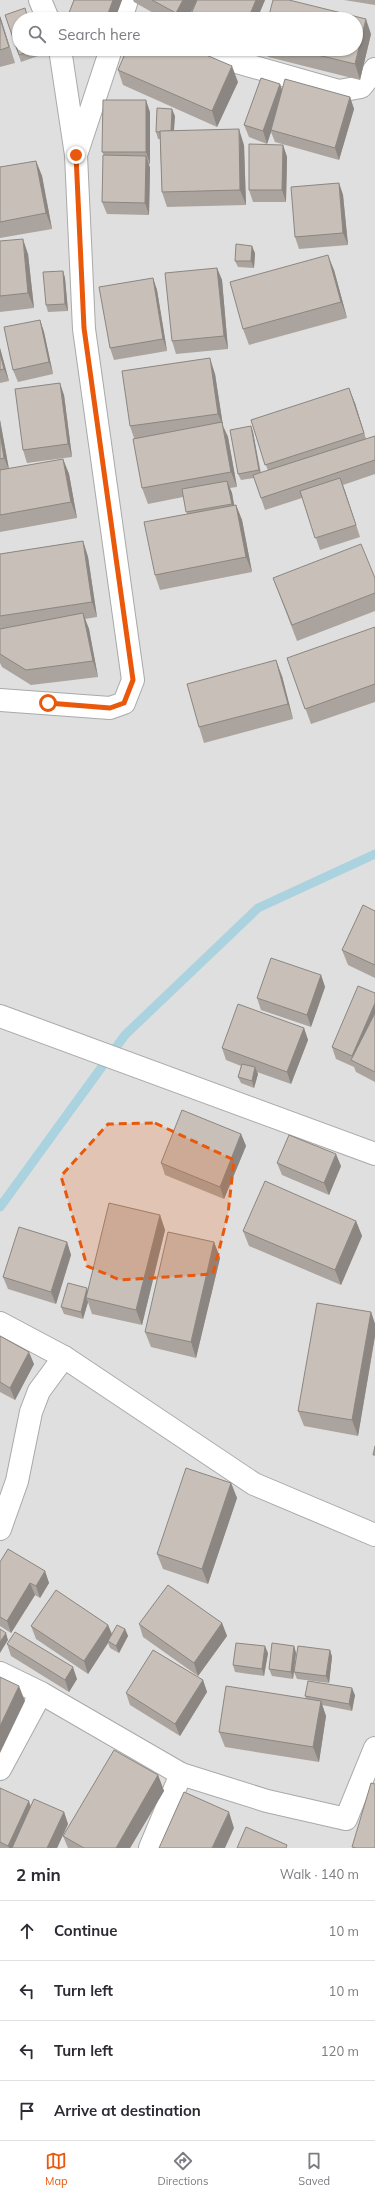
<!DOCTYPE html>
<html lang="en">
<head>
<meta charset="utf-8">
<style>
	body { margin:0; font-family:Mulish,sans-serif; background:#f7f7f7; color:#2b2b33 }
	.stop { position:absolute; width:12px; height:12px; margin:-9px; border:3px solid #ea580c; border-radius:50%; background:#fff }
	.stop.end { background:#ea580c; border-color:#fff; box-shadow:0 1px 4px #0008 }
	.list { margin:0; padding:0; list-style:none }
	h2 { display:flex; justify-content:space-between; align-items:center; height:52px; margin:0; padding:0 16px; font-size:17px }
	h2 small { font-size:13px; font-weight:400; color:#7c7c81 }
	.list li { display:grid; grid-template-columns:26px 1fr auto; gap:12px; align-items:center; box-sizing:border-box; height:60px; padding:0 16px; border-top:1px solid #e1e1e2 }
	.list b { display:block; font-size:15px; white-space:nowrap }
	.list em { font-size:13px; font-style:normal; color:#7c7c81 }
	.icon { flex:none; width:22px; height:22px; fill:none; stroke:currentColor; stroke-width:2; stroke-linecap:round; stroke-linejoin:round }
	.map { position:relative; flex:none; width:375px; height:1848px; overflow:hidden }
	.search { position:absolute; background:#fff; box-shadow:0 1px 3px #0004; left:12px; right:12px; top:12px; height:44px; display:flex; align-items:center; gap:10px; box-sizing:border-box; padding:0 14px; border-radius:22px; color:#7c7c81; font-size:15px }
	.sheet { height:292px; background:#fff }
	nav { display:flex; justify-content:space-around; align-items:center; box-sizing:border-box; height:56px; border-top:1px solid #e1e1e2; background:#fff; font-size:11px; color:#7c7c81 }
	nav a { display:grid; justify-items:center; gap:2px }
	nav .on { color:#ea580c }
	.map>svg:first-child { display:block }
</style>
</head>
<body>
<div class="map">
<svg width="375" height="1848" viewBox="0 0 375 1848">
	<rect width="100%" height="100%" fill="#f2efe9"/>
	<path fill="#e0dfdf" fill-rule="evenodd" d="M0 0H375V1848H0ZM19 19H356V49H19Z"/>
	<g fill="none" stroke-linecap="round" stroke-linejoin="round">
		<path stroke="#aad3df" stroke-width="9" d="M0 1207 125 1035 258 908 375 854"/>
		<g stroke="#a9a9a9" stroke-width="24">
			<g id="street">
				<path d="M40 0 48 19"/>
				<path d="M121 19 127 0"/>
				<path d="M191 49 339 91 361 87 375 69"/>
				<path d="M77 152 111 49"/>
				<path d="M0 700 110 708 124 703 133 680 84 329 76 155 60 49"/>
				<path d="M0 1016 375 1154"/>
				<path d="M0 1323 64 1357 254 1484 375 1535"/>
				<path d="M0 1529 17 1481 31 1412 39 1391 64 1357"/>
				<path d="M0 1673 41 1693 181 1774 267 1801 346 1819 375 1748"/>
				<path d="M0 1769 41 1693"/>
				<path d="M150 1848 181 1774"/>
			</g>
		</g>
		<use href="#street" stroke="#fff" stroke-width="22"/>
	</g>
	<g fill="#aba49e">
		<path d="M74 0H122L115 19H72L69 13Z"/>
		<path d="M133 0H265L257 19H189L196 3 187 19H164L134 2Z"/>
		<path d="M344 0H375V5Z"/>
		<path d="M5 15 19 49H39L41 55 21 62Z"/>
		<path d="M0 16 15 63 0 67Z"/>
		<path d="M371 34 360 80 268 57 265 49H356Z"/>
		<path d="M235 49H244L243 52Z"/>
		<path d="M118 70 238 82 217 127 123 85Z"/>
		<path d="M280 84 282 90 350 97 354 109 339 160 275 142 271 132 267 144 249 137 244 125Z"/>
		<path d="M150 112V164H149L150 168 149 215 107 214 102 202 104 155 102 152Z"/>
		<path d="M175 116 174 131 244 145 246 205 167 207 162 192 160 139H158L156 132Z"/>
		<path d="M283 145 287 157 286 202H253L249 190Z"/>
		<path d="M36 161 42 176 52 229 0 238V167Z"/>
		<path d="M339 183 343 195 348 245 299 249 295 237Z"/>
		<path d="M0 241 28 254 34 308 0 312Z"/>
		<path d="M255 253 254 268 238 267 235 261Z"/>
		<path d="M217 268 222 280 228 349 176 354 172 341Z"/>
		<path d="M334 270 347 318 249 345 243 329Z"/>
		<path d="M63 271 65 278 68 311 48 312 46 305Z"/>
		<path d="M153 278 157 290 167 351 114 360 110 348Z"/>
		<path d="M40 320 44 332 53 374 18 382 13 370Z"/>
		<path d="M0 348 9 381 0 383Z"/>
		<path d="M215 374 223 426 228 437 237 487 230 488 232 493 234 505H236L242 520 252 572 160 590 155 575 187 514 183 497 148 504 142 488 134 438 130 426Z"/>
		<path d="M64 395 72 457 27 463 23 450Z"/>
		<path d="M355 403 366 439 375 436V474L343 485 360 537 320 550 302 498 265 510 254 478 241 480 238 474 251 426 253 432 261 473 268 471 251 420Z"/>
		<path d="M0 420 9 469 63 459 69 474 77 518 0 532Z"/>
		<path d="M83 541 88 557 97 617 85 619 89 629 98 677 31 685 2 667 0 663V554Z"/>
		<path d="M273 578H375V611L297 641Z"/>
		<path d="M375 629V702L311 724 287 658Z"/>
		<path d="M282 676 293 719 204 743 199 727Z"/>
		<path d="M375 911V978L348 965 342 950Z"/>
		<path d="M321 975 325 987 311 1027 261 1010 257 998Z"/>
		<path d="M375 993V1082L356 1072 354 1067 336 1059 332 1047Z"/>
		<path d="M304 1028 308 1040 291 1084 257 1072 258 1074 254 1088 241 1083 238 1077 241 1066 226 1060 222 1048Z"/>
		<path d="M241 1134 246 1146 224 1199 165 1175 161 1163Z"/>
		<path d="M277 1163 341 1166 329 1195 282 1175Z"/>
		<path d="M160 1215 165 1230 142 1325 92 1314 88 1302 83 1319 64 1314 61 1307 88 1291Z"/>
		<path d="M356 1221 362 1236 341 1285 249 1246 243 1231Z"/>
		<path d="M67 1242 71 1255 56 1304 8 1289 3 1277Z"/>
		<path d="M214 1242 220 1258 196 1358 151 1347 145 1332Z"/>
		<path d="M371 1312 375 1324V1336L358 1436 304 1426 298 1411Z"/>
		<path d="M0 1336 34 1364 15 1400 0 1392Z"/>
		<path d="M231 1483 237 1498 208 1584 163 1569 157 1554Z"/>
		<path d="M0 1562 45 1571 49 1583 40 1598 35 1595 11 1633 0 1626Z"/>
		<path d="M222 1623 227 1636 198 1676 143 1637 139 1624Z"/>
		<path d="M108 1625 112 1634 125 1629 128 1636 119 1653 110 1648 108 1643 88 1674 36 1639 31 1626Z"/>
		<path d="M7 1644 77 1679 69 1692 11 1656Z"/>
		<path d="M294 1646 296 1653 293 1679 272 1676 269 1669Z"/>
		<path d="M330 1650 332 1657 329 1683 297 1679 294 1672Z"/>
		<path d="M268 1653 264 1676 235 1672 233 1665Z"/>
		<path d="M203 1680 207 1692 180 1736 130 1705 126 1693Z"/>
		<path d="M355 1695 352 1711 322 1705 326 1716 319 1762 225 1747 219 1732 306 1699 305 1696Z"/>
		<path d="M158 1775 164 1791 130 1848H68L63 1836Z"/>
		<path d="M0 1788 31 1806 64 1812 68 1824 57 1848H0Z"/>
	</g>
	<g fill="#8b8681">
		<path d="M113 0H122L115 19H106Z"/>
		<path d="M183 0H198L187 19H178L176 13Z"/>
		<path d="M256 0H265L257 19H248Z"/>
		<path d="M0 16 15 63 0 18Z"/>
		<path d="M366 19 371 34 360 80 355 64Z"/>
		<path d="M232 66 238 82 217 127 212 111Z"/>
		<path d="M280 84 284 97 271 130V132L267 144 263 131Z"/>
		<path d="M350 97 354 109 339 160 335 148Z"/>
		<path d="M146 100 150 112V164L146 152Z"/>
		<path d="M172 109 175 116 173 139 171 133Z"/>
		<path d="M239 129 244 145 246 205 240 190Z"/>
		<path d="M283 145 287 157 286 202 282 190Z"/>
		<path d="M146 156 150 168 149 215 145 203Z"/>
		<path d="M36 161 42 176 52 229 46 213Z"/>
		<path d="M339 183 343 195 348 245 343 233Z"/>
		<path d="M23 239 28 254 34 308 28 293Z"/>
		<path d="M252 246 255 253 254 268 251 261Z"/>
		<path d="M328 255 334 270 347 318 341 302Z"/>
		<path d="M217 268 222 280 228 349 224 336Z"/>
		<path d="M63 271 65 278 68 311 65 304Z"/>
		<path d="M153 278 157 290 167 351 163 339Z"/>
		<path d="M40 320 44 332 53 374 49 362Z"/>
		<path d="M0 348 9 381 4 369 0 353Z"/>
		<path d="M210 358 215 374 223 426 228 437 237 487 231 472 223 426 218 414Z"/>
		<path d="M60 383 64 395 72 457 68 444Z"/>
		<path d="M349 388 355 403 369 449 364 433Z"/>
		<path d="M0 420 9 470 4 458 0 433Z"/>
		<path d="M251 426 253 432 261 477 259 470Z"/>
		<path d="M63 459 69 474 77 518 71 502Z"/>
		<path d="M340 478 345 491 360 537 356 525Z"/>
		<path d="M227 481 232 493 236 516 232 504Z"/>
		<path d="M236 505 242 520 252 572 246 557Z"/>
		<path d="M83 541 88 557 97 617 92 602Z"/>
		<path d="M83 613 89 629 98 677 93 661Z"/>
		<path d="M276 660 282 676 293 719 288 704Z"/>
		<path d="M321 975 325 987 311 1027 307 1015Z"/>
		<path d="M375 1003V1025L354 1062 352 1056Z"/>
		<path d="M304 1028 308 1040 291 1084 287 1072Z"/>
		<path d="M255 1067 258 1074 254 1088 252 1081Z"/>
		<path d="M241 1134 246 1146 224 1199 220 1187Z"/>
		<path d="M336 1154 341 1166 329 1195 324 1183Z"/>
		<path d="M160 1215 165 1230 142 1325 136 1310Z"/>
		<path d="M356 1221 362 1236 341 1285 335 1270Z"/>
		<path d="M67 1242 71 1255 56 1304 51 1292Z"/>
		<path d="M214 1242 220 1258 196 1358 191 1342Z"/>
		<path d="M87 1288 89 1295 86 1298 88 1302 83 1319 81 1312Z"/>
		<path d="M371 1312 375 1324V1336L358 1436 352 1420Z"/>
		<path d="M29 1352 34 1364 15 1400 10 1388Z"/>
		<path d="M231 1483 237 1498 208 1584 202 1569Z"/>
		<path d="M45 1571 49 1583 40 1598 36 1586Z"/>
		<path d="M30 1583 35 1595 11 1633 7 1621Z"/>
		<path d="M222 1623 227 1636 198 1676 194 1663Z"/>
		<path d="M108 1625 113 1637 108 1641V1643L88 1674 84 1661Z"/>
		<path d="M125 1629 128 1636 119 1653 116 1646Z"/>
		<path d="M6 1633 8 1640 0 1653V1642Z"/>
		<path d="M265 1646 268 1653 264 1676 262 1669Z"/>
		<path d="M294 1646 296 1653 293 1679 291 1672Z"/>
		<path d="M330 1650 332 1657 329 1683 326 1676Z"/>
		<path d="M73 1667 77 1679 69 1692 65 1680Z"/>
		<path d="M203 1680 207 1692 180 1736 175 1724Z"/>
		<path d="M19 1686 25 1701 0 1753V1726Z"/>
		<path d="M352 1688 355 1695 352 1711 349 1704Z"/>
		<path d="M321 1701 326 1716 319 1762 313 1747Z"/>
		<path d="M158 1775 164 1791 130 1848H116Z"/>
		<path d="M29 1801 33 1814 17 1848H9L8 1846Z"/>
		<path d="M64 1812 68 1824 57 1848H47Z"/>
		<path d="M229 1812 234 1828 225 1848H212Z"/>
	</g>
	<g fill="#c7bfb8" stroke="#8b8681">
		<path d="M74 0H113L106 19H87L69 13Z"/>
		<path d="M152 0H183L176 13Z"/>
		<path d="M197 0H256L248 19H189Z"/>
		<path d="M273 0H289L366 19 355 64 293 49H356V19H268Z"/>
		<path d="M25 8 28 19H19V49H37L19 55 5 15Z"/>
		<path d="M0 18 9 47 0 50Z"/>
		<path d="M127 49H192L232 66 212 111 118 70Z"/>
		<path d="M261 78 280 84 263 131 244 125Z"/>
		<path d="M285 79 350 97 335 148 271 130Z"/>
		<path d="M103 100H146V152H102Z"/>
		<path d="M157 108 172 109 171 131 156 132Z"/>
		<path d="M239 129 240 190 162 192 160 131Z"/>
		<path d="M249 144 283 145 282 190H249Z"/>
		<path d="M103 155 146 156 145 203 102 202Z"/>
		<path d="M36 161 46 213 0 222V167Z"/>
		<path d="M339 183 343 233 295 237 291 187Z"/>
		<path d="M23 239 28 293 0 296V241Z"/>
		<path d="M236 244 252 246 251 261H235Z"/>
		<path d="M328 255 341 302 243 329 230 282Z"/>
		<path d="M217 268 224 336 172 341 165 273Z"/>
		<path d="M63 271 65 304 46 305 43 272Z"/>
		<path d="M153 278 163 339 110 348 99 287Z"/>
		<path d="M40 320 49 362 13 370 4 327Z"/>
		<path d="M0 353 4 369 0 370Z"/>
		<path d="M210 358 218 414 130 426 122 371Z"/>
		<path d="M60 383 68 444 23 450 15 389Z"/>
		<path d="M349 388 364 433 265 465 251 420Z"/>
		<path d="M222 422 231 472 142 488 133 439Z"/>
		<path d="M251 426 259 470 238 474 230 430Z"/>
		<path d="M0 433 4 458 0 459Z"/>
		<path d="M375 436V460L261 498 253 475Z"/>
		<path d="M63 459 71 502 0 515V470Z"/>
		<path d="M340 478 356 525 315 538 300 491Z"/>
		<path d="M227 481 232 504 186 512 182 489Z"/>
		<path d="M236 505 246 557 155 575 144 522Z"/>
		<path d="M83 541 92 602 0 616V554Z"/>
		<path d="M361 544 375 578V593L292 625 273 578Z"/>
		<path d="M83 613 93 661 26 670 0 654V629Z"/>
		<path d="M375 627V684L305 709 287 658Z"/>
		<path d="M276 660 288 704 199 727 187 684Z"/>
		<path d="M363 905 375 911V965L342 950Z"/>
		<path d="M271 958 321 975 307 1015 257 998Z"/>
		<path d="M358 986 375 993V1003L352 1056 332 1047Z"/>
		<path d="M238 1004 304 1028 287 1072 222 1048Z"/>
		<path d="M375 1013V1072L351 1060Z"/>
		<path d="M242 1064 255 1067 252 1081 238 1077Z"/>
		<path d="M182 1110 241 1134 220 1187 161 1163Z"/>
		<path d="M289 1135 336 1154 324 1183 277 1163Z"/>
		<path d="M265 1181 356 1221 335 1270 243 1231Z"/>
		<path d="M109 1203 160 1215 136 1310 86 1298Z"/>
		<path d="M19 1227 67 1242 51 1292 3 1277Z"/>
		<path d="M168 1232 214 1242 191 1342 145 1332Z"/>
		<path d="M68 1283 87 1288 81 1312 61 1307Z"/>
		<path d="M317 1303 371 1312 352 1420 298 1411Z"/>
		<path d="M0 1336 29 1352 10 1388 0 1382Z"/>
		<path d="M375 1446V1455H373Z"/>
		<path d="M186 1468 231 1483 202 1569 157 1554Z"/>
		<path d="M8 1549 45 1571 36 1586 30 1583 7 1621 0 1617V1562Z"/>
		<path d="M168 1585 222 1623 194 1663 139 1624Z"/>
		<path d="M56 1590 108 1625 84 1661 31 1626Z"/>
		<path d="M117 1625 125 1629 116 1646 108 1641Z"/>
		<path d="M0 1629 6 1633 0 1642Z"/>
		<path d="M15 1632 73 1667 65 1680 7 1644Z"/>
		<path d="M236 1643 265 1646 262 1669 233 1665Z"/>
		<path d="M272 1643 294 1646 291 1672 269 1669Z"/>
		<path d="M298 1646 330 1650 326 1676 294 1672Z"/>
		<path d="M153 1650 203 1680 175 1724 126 1693Z"/>
		<path d="M0 1677 19 1686 0 1726Z"/>
		<path d="M308 1681 352 1688 349 1704 305 1696Z"/>
		<path d="M226 1686 321 1701 313 1747 219 1732Z"/>
		<path d="M114 1750 158 1775 116 1848H84L63 1836Z"/>
		<path d="M371 1783 375 1784V1848H356L352 1847Z"/>
		<path d="M0 1788 29 1801 8 1846 0 1842Z"/>
		<path d="M184 1792 229 1812 212 1848H159Z"/>
		<path d="M34 1799 64 1812 47 1848H12Z"/>
		<path d="M246 1827 287 1845 286 1848H237Z"/>
	</g>
	<g fill="none" stroke-linecap="round" stroke-linejoin="round">
		<path stroke="#ea580c" stroke-width="5" d="M48 703 110 708 124 703 133 680 84 328 76 155"/>
	</g>
	<path fill="#e8590c" fill-opacity="0.2" stroke="#e8590c" stroke-width="3" stroke-dasharray="8 5" stroke-linejoin="round" d="M155 1123 234 1160 228 1214 213 1274 120 1280 87 1266 61 1176 108 1124Z"/>
</svg>
<div class="stop" style="left:48px;top:703px"></div>
<div class="stop end" style="left:76px;top:155px"></div>
<div class="search"><svg class="icon" aria-label="search" viewBox="0 0 24 24"><circle cx="10" cy="10" r="6"/><path d="M15 15l6 6"/></svg>Search here</div>
</div>
<section class="sheet">
<h2>2 min<small>Walk · 140 m</small></h2>
<ul class="list">
<li><svg class="icon" aria-label="ahead" viewBox="0 0 24 24"><path d="M12 20V5M6 11l6-6 6 6"/></svg><div><b>Continue</b></div><em>10 m</em></li>
<li><svg class="icon" aria-label="left" viewBox="0 0 24 24"><path d="M17 20v-9H6M10 6l-5 5 5 5"/></svg><div><b>Turn left</b></div><em>10 m</em></li>
<li><svg class="icon" aria-label="left" viewBox="0 0 24 24"><path d="M17 20v-9H6M10 6l-5 5 5 5"/></svg><div><b>Turn left</b></div><em>120 m</em></li>
<li><svg class="icon" aria-label="arrive" viewBox="0 0 24 24"><path d="M6 21V4h12l-3 4 3 4H6"/></svg><div><b>Arrive at destination</b></div></li>
</ul>
</section>
<nav>
<a class="on"><svg class="icon" aria-label="map" viewBox="0 0 24 24"><path d="M3 6l6-2 6 2 6-2v14l-6 2-6-2-6 2zM9 4v14M15 6v14"/></svg>Map</a>
<a><svg class="icon" aria-label="directions" viewBox="0 0 24 24"><path d="M12 3l9 9-9 9-9-9zM9 14v-3h6M13 9l2 2-2 2"/></svg>Directions</a>
<a><svg class="icon" aria-label="saved" viewBox="0 0 24 24"><path d="M7 4h10v16l-5-4-5 4z"/></svg>Saved</a>
</nav>
</body>
</html>
